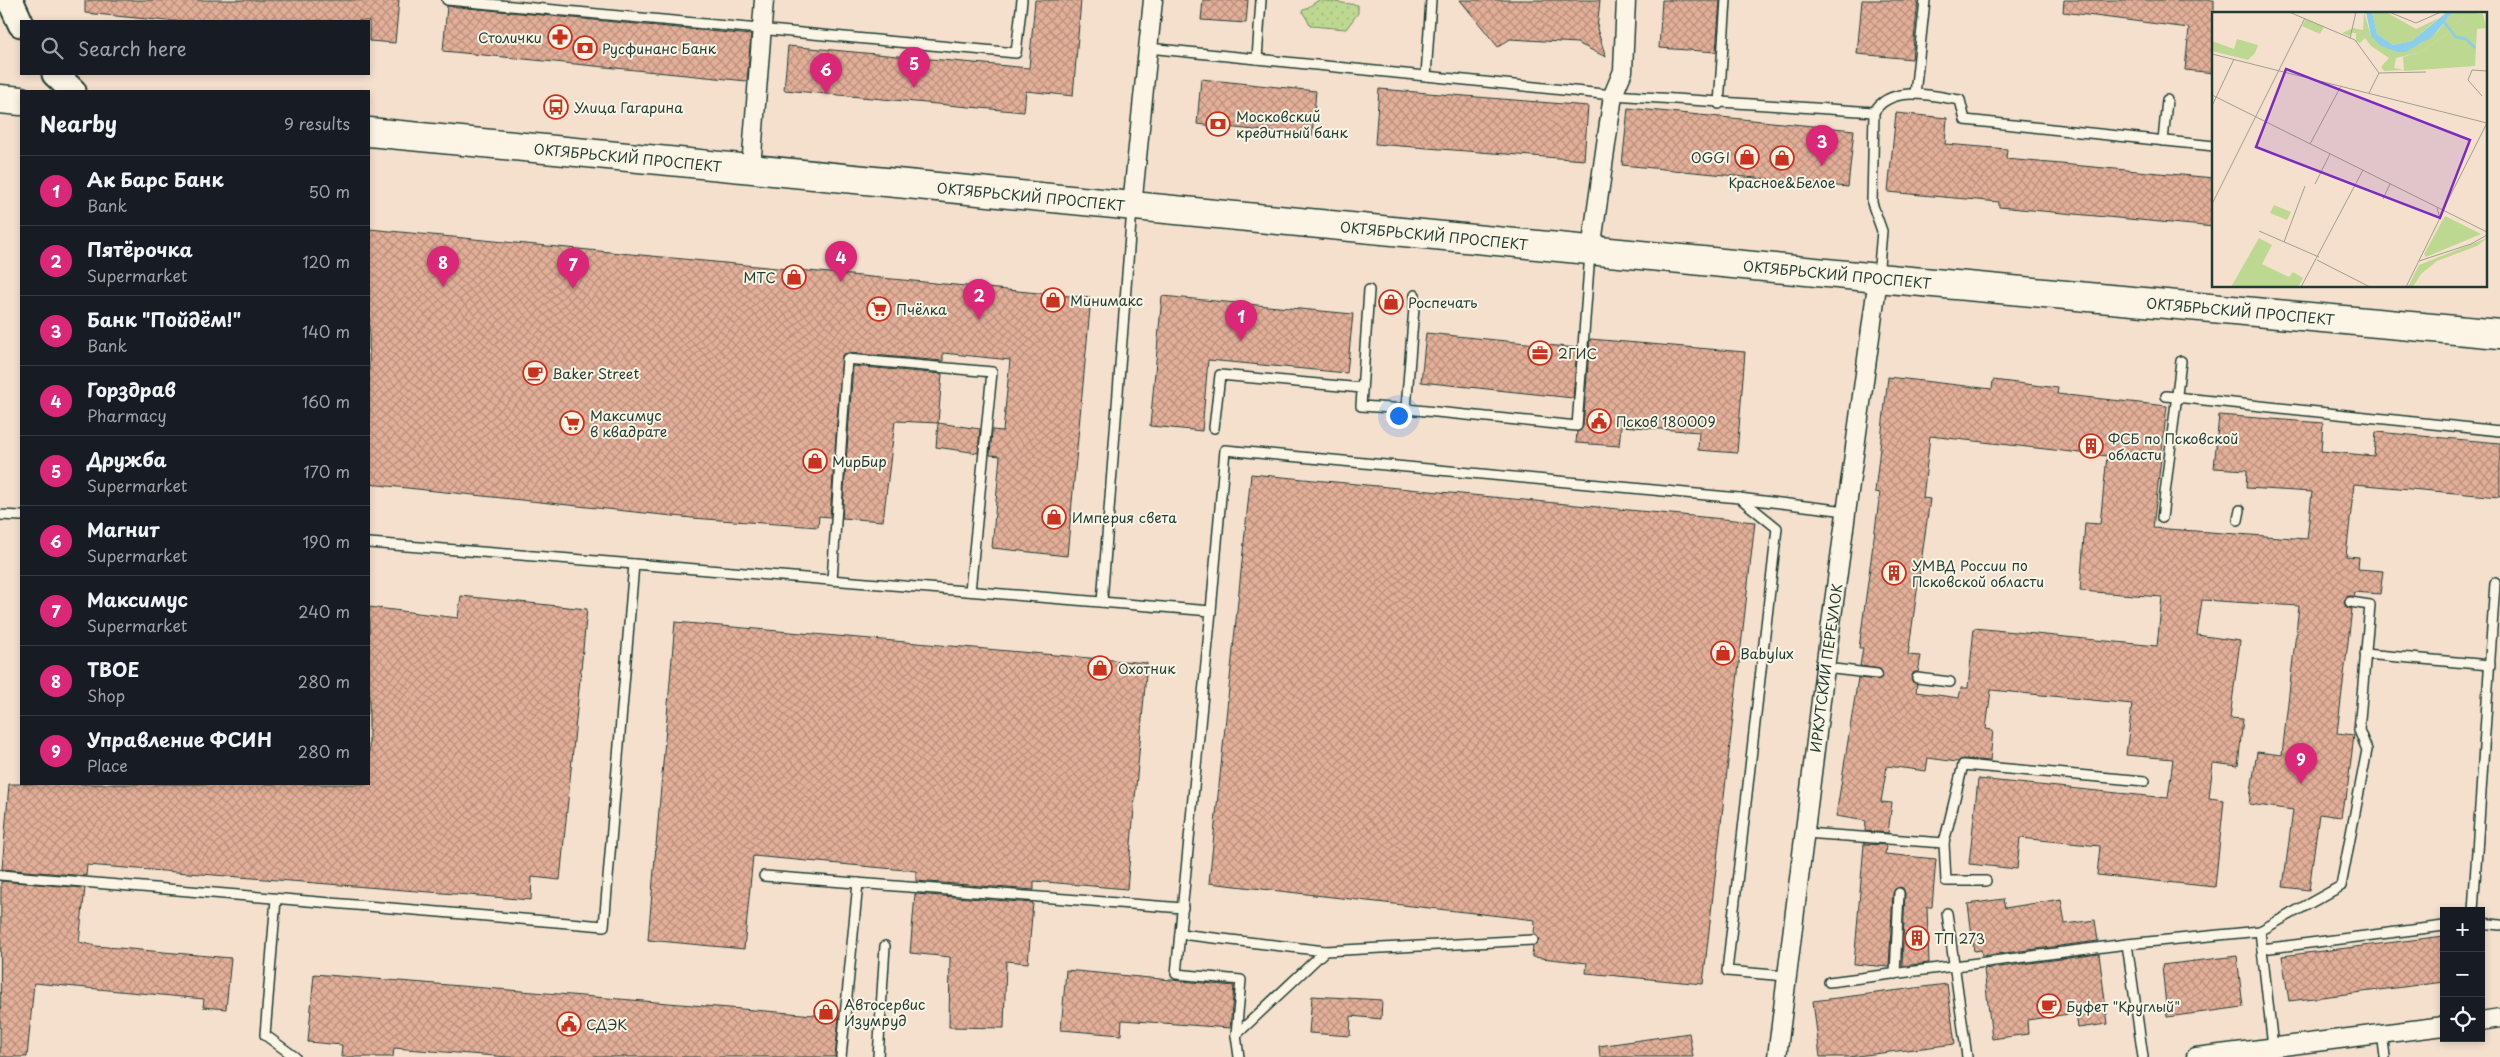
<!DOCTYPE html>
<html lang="en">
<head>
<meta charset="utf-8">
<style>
	body { margin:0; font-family:"Playpen Sans",sans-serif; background:#242831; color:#f1f3f6 }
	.controls { position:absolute; right:15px; bottom:15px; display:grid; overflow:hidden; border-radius:0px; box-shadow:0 2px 8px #0003 }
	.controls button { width:45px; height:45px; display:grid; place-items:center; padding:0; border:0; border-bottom:1px solid #363941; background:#171b24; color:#f1f3f6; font:25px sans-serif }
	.you { position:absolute; left:1398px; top:415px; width:18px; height:18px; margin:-12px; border:4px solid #fff; border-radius:50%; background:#1a73e8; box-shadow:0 0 0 8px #1a73e833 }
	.badge { display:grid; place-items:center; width:32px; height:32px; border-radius:50%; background:#db2777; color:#fff; font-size:16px; font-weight:700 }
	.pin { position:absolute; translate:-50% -41px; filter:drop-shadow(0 1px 2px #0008) }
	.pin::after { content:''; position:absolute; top:26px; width:18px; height:15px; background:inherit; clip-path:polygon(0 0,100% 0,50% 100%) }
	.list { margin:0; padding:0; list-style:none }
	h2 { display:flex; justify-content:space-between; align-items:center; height:65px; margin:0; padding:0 20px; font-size:21px }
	h2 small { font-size:16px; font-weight:400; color:#9ea1a6 }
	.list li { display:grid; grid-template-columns:32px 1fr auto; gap:15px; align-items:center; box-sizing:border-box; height:70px; padding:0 20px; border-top:1px solid #363941 }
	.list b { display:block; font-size:19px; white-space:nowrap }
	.list p { margin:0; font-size:16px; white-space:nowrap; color:#9ea1a6 }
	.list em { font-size:16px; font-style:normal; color:#9ea1a6 }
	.icon { flex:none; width:28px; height:28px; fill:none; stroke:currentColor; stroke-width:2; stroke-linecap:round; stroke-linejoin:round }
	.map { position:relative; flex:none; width:2500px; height:1057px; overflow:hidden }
	.search { position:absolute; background:#171b24; box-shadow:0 2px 8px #0003; left:20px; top:20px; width:350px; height:55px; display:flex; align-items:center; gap:12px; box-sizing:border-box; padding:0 18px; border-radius:0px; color:#9ea1a6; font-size:19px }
	.panel { position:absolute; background:#171b24; box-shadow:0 2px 8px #0003; left:20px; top:90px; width:350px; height:695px; border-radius:0px }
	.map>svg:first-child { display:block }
</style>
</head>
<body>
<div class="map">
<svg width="2500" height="1057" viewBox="0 0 2500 1057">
	<defs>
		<pattern id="park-dots" width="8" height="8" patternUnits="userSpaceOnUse" patternTransform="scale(1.25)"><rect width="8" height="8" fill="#bdd890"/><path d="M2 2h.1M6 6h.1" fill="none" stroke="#a2ba7d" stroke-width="1.8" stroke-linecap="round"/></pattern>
		<pattern id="building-cross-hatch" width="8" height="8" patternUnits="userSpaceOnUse" patternTransform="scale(1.25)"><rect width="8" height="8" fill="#e4af99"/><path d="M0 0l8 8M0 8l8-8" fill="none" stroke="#b8907e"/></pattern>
	</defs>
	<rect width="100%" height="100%" fill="#f5e0ce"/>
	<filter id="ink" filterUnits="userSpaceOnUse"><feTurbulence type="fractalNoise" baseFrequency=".02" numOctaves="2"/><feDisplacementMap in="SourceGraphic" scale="10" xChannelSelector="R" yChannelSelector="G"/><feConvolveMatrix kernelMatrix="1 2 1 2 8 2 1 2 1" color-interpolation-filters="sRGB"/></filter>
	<g filter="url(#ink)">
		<path fill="url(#park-dots)" stroke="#6e8a62" d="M1319 0 1358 5V13L1346 29 1311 26 1302 11Z"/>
		<g fill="url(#building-cross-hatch)" stroke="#1f3d34" fill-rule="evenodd">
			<path d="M85 0H399L395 43 369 41V21H167L85 13Z"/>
			<path d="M1035 0H1081L1073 96 1026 91 1024 112 784 90 788 46 1029 68Z"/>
			<path d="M1203 0H1248L1246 23 1201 20Z"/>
			<path d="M1460 0H1600L1597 29 1606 57 1577 43 1510 39 1498 47Z"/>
			<path d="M1662 0H1720L1716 52 1659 48Z"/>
			<path d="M1862 0H1918L1912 59 1857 54Z"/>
			<path d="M2064 0H2214V73L2185 70 2189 28 2063 12Z"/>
			<path d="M447 6 751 35 747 81 443 51Z"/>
			<path d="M1201 79 1316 91 1312 136 1197 124Z"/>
			<path d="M1379 89 1588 106 1584 160 1375 144Z"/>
			<path d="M1628 108 1854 130 1848 187 1622 165Z"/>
			<path d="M1896 113 1947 118 1945 144 2007 149 2006 159 2214 178V227L1999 207V202L1888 192Z"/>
			<path d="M369 229 1091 298 1067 556 992 548 1000 456 990 455 992 430 1003 431 1010 360 943 353V361L848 353 842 355 830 517 819 516 818 527 692 518 369 484Z"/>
			<path d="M1162 296 1353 314 1347 373 1208 360 1202 431 1150 426Z"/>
			<path d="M1426 333 1577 348 1573 398 1421 382Z"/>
			<path d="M1590 339 1745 352 1737 453 1698 450 1699 432 1621 426 1619 446 1576 443 1577 432 1583 426Z"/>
			<path d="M853 366 942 374 938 423 895 421 883 521 842 518Z"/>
			<path d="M1888 377 1992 389 1993 380 2058 388 2057 394 2167 406 2153 528 2307 539 2312 492 2246 488 2247 470 2214 468 2219 415 2323 423 2321 451 2374 456 2376 432 2500 443V497L2354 484 2346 556 2359 557 2358 569 2383 571 2380 594 2354 592 2353 596H2347L2344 601 2346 607 2352 609 2337 733 2354 735 2346 800 2344 799 2341 817 2319 814 2309 890 2283 887 2293 810 2249 804 2257 752 2282 755 2299 606 2202 600 2197 635 2240 641 2230 718 2243 719 2238 766 2213 763 2209 798 2224 800 2215 887 2097 875 2100 846 2020 838 2017 869 1969 864 1978 779 2168 798 2173 759 2126 755 2132 704 1991 690 1986 729 1993 730 1990 761 1963 759 1957 762 1928 758 1926 771 1887 766 1881 802 1892 803 1888 833 1865 831 1866 821 1836 816 1858 678 1877 680 1883 675 1880 669 1860 666 1863 648H1859L1880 493 1875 492ZM1930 436 2107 456 2100 524 2085 523 2080 591 2162 597 2157 646 1974 628 1968 688H1961L1959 698 1916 692 1917 684 1912 681 1911 677 1914 672H1918L1921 656 1908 655 1930 499 1923 498Z"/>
			<path d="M938 423 980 429 978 453 936 447Z"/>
			<path d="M1251 474 1755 522 1703 984 1586 973 1587 963 1532 957 1533 946 1539 940 1534 934 1535 920 1209 883Z"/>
			<path d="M461 596 587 609 560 880 532 877 531 900 87 865 86 876 2 869 9 784H369V607L458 618Z"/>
			<path d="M675 622 1147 663 1127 889 1034 881V890L916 881V871L753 856 744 949 648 940Z"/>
			<path d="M1864 844 1886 845 1885 854 1936 859 1932 907H1927L1929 963 1902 966 1905 893 1903 888 1899 887 1893 893 1889 967 1854 964Z"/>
			<path d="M1 881 85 888 79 942 96 946 231 958 226 1009 203 1007 204 999 34 983 27 1057H0Z"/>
			<path d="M915 894 1033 903 1028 963 1006 961 1004 1028 949 1027 950 957 910 953Z"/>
			<path d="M2003 899 2005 908 2061 899 2065 924 2095 920 2098 941 1982 956 1981 950 1974 951 1968 904Z"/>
			<path d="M2444 936V982L2289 1001 2282 956Z"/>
			<path d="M2099 954 2108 1024 2078 1028 2076 1013 2027 1020 2028 1034 1992 1039 1984 969Z"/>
			<path d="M2237 956 2243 1007 2167 1017 2162 965Z"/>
			<path d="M1066 970 1234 986 1230 1028 1122 1020 1121 1035 1061 1030Z"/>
			<path d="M314 974 839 1017 835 1057H508L394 1048 393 1057H341L342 1045 308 1042Z"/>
			<path d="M1947 984 1955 1044 1849 1057H1820L1813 1001Z"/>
			<path d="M1312 996 1382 1000 1381 1019 1351 1016 1350 1036 1309 1033Z"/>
			<path d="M1689 1033 1693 1057H1600L1599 1046Z"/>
		</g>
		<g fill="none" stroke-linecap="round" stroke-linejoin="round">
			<g stroke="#1f3d34" stroke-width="12">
				<g id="lane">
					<path d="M447 0 1016 53 1022 0"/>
					<path d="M1148 48 1613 95 1874 112"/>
					<path d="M1257 59 1261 0"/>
					<path d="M1426 76 1431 0"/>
					<path d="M1915 94 1925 0"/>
					<path d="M1719 104 1726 0"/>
					<path d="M2163 141 2167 100"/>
					<path d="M1878 277 1882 231 1872 203 1874 112C1891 84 1933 96 1960 100L1965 120 2214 146"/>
					<path d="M1369 290 1361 406 1406 409"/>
					<path d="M1415 295 1406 409 1577 426 1590 253"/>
					<path d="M2166 396 2500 431"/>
					<path d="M1214 428 1220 375 1362 388"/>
					<path d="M1740 498 1777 528 1727 971 1786 976"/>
					<path d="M0 515 21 516"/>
					<path d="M2162 518 2181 361"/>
					<path d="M2238 520 2240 510"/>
					<path d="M369 543 634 564"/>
					<path d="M832 580 847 359 992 372 970 591"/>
					<path d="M1102 602 1132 209"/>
					<path d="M2350 602 2370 605 2359 730 2367 750 2341 886 2260 931 2262 949 2444 926"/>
					<path d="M1211 611 1225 450 1739 498 1846 511"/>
					<path d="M2365 654 2490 665"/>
					<path d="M1825 668 1877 674"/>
					<path d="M1917 678 1950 682"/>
					<path d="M1805 833 1944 843 1946 881H1986"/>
					<path d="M1944 843 1963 765 2145 781"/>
					<path d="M0 875 604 926 634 564 1211 611 1176 974 1241 980 1236 1035 1239 1057"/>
					<path d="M764 876 1183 908"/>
					<path d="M276 899 265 1035 295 1057"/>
					<path d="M2473 911 2495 583"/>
					<path d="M1947 913 1967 1057"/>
					<path d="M2481 923 2500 925"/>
					<path d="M1180 934 1325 951"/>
					<path d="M2127 944 2143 1057"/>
					<path d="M2262 949 2273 1047"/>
					<path d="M1895 974 1899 893"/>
					<path d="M1829 982 2127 944 2260 931"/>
					<path d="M2382 1033 2385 1057"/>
					<path d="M1236 1035 1325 951 1533 940"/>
					<path d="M841 1057 858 883"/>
					<path d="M878 1057 885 946"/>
				</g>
			</g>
			<g stroke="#1f3d34" stroke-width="21">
				<g id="street">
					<path d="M751 168 764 0"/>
					<path d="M1132 206 1153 0"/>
					<path d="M1591 250 1613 95 1623 71 1626 0"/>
					<path d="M2481 1021 2500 1018"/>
					<path id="s1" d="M1777 1057 1825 668 1878 278"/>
					<path d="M2196 1057 2444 1026"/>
				</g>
			</g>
			<g stroke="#1f3d34" stroke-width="29">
				<g id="secondary">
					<path d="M10 0 21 24"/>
					<path d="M55 74 73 91"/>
				</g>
			</g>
			<g stroke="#1f3d34" stroke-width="31">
				<g id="primary">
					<path d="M0 99 21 101"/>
					<path id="s2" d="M369 132 1878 278 2500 334"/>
				</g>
			</g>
			<use href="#lane" stroke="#fcf5e5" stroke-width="9"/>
			<use href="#street" stroke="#fcf5e5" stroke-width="18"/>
			<use href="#secondary" stroke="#fcf5e5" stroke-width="25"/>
			<use href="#primary" stroke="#fcf5e5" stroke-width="28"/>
		</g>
	</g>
	<defs>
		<g id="pharmacy-ring" transform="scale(1.25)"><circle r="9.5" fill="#fcf5e5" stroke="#c8321e" stroke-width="1.5"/><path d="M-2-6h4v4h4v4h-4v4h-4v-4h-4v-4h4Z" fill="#c8321e"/></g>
		<g id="bank-ring" transform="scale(1.25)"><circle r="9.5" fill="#fcf5e5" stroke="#c8321e" stroke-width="1.5"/><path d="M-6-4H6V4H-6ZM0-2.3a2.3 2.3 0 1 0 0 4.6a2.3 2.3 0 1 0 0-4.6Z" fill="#c8321e"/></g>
		<g id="bus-ring" transform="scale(1.25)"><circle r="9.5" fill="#fcf5e5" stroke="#c8321e" stroke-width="1.5"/><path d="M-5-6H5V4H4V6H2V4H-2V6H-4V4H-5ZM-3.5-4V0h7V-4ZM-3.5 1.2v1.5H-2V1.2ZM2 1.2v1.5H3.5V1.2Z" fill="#c8321e"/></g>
		<g id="shop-ring" transform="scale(1.25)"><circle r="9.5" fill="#fcf5e5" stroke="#c8321e" stroke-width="1.5"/><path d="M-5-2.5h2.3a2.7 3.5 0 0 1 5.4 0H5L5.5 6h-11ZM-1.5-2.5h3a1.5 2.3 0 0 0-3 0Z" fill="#c8321e"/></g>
		<g id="supermarket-ring" transform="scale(1.25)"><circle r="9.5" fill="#fcf5e5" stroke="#c8321e" stroke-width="1.5"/><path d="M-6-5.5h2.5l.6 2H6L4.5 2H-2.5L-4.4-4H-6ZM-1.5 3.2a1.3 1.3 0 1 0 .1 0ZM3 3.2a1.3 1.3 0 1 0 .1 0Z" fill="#c8321e"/></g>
		<g id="office-ring" transform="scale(1.25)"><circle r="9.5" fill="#fcf5e5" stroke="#c8321e" stroke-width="1.5"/><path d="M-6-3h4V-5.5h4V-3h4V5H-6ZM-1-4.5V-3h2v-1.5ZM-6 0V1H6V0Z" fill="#c8321e"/></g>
		<g id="cafe-ring" transform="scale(1.25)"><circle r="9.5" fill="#fcf5e5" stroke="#c8321e" stroke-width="1.5"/><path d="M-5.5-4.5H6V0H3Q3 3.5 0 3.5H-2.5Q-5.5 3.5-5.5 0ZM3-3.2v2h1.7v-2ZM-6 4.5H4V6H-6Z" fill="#c8321e"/></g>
		<g id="civic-ring" transform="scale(1.25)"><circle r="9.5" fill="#fcf5e5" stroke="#c8321e" stroke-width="1.5"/><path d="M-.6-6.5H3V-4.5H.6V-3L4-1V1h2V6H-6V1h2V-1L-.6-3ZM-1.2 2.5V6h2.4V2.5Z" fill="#c8321e"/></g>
		<g id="building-ring" transform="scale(1.25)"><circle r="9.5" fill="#fcf5e5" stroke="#c8321e" stroke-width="1.5"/><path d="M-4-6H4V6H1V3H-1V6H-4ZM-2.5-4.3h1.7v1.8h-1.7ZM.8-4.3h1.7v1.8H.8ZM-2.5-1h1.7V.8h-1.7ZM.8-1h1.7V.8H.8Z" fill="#c8321e"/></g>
	</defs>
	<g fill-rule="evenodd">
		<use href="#pharmacy-ring" x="560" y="37"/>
		<use href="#bank-ring" x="585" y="48"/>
		<use href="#bus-ring" x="556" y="107"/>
		<use href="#bank-ring" x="1218" y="124"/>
		<use href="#shop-ring" x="1747" y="157"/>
		<use href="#shop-ring" x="1782" y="158"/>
		<use href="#shop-ring" x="794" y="277"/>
		<use href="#shop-ring" x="1053" y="300"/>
		<use href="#shop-ring" x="1391" y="302"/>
		<use href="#supermarket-ring" x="879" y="309"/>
		<use href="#office-ring" x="1540" y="353"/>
		<use href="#cafe-ring" x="535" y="373"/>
		<use href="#civic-ring" x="1599" y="421"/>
		<use href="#supermarket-ring" x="572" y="423"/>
		<use href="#building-ring" x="2091" y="446"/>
		<use href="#shop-ring" x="815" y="461"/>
		<use href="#shop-ring" x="1054" y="517"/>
		<use href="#building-ring" x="1894" y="573"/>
		<use href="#shop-ring" x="1723" y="653"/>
		<use href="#shop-ring" x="1100" y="668"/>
		<use href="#building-ring" x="1917" y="938"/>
		<use href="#cafe-ring" x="2049" y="1006"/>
		<use href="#shop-ring" x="826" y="1012"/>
		<use href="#civic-ring" x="569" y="1024"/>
	</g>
	<g text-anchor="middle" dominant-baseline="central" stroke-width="4" stroke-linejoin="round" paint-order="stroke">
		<g font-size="14" fill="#1f3d34" stroke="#fcf5e5" text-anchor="start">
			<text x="542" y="37" text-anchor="end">Столички</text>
			<text x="602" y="48">Русфинанс Банк</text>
			<text x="574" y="107">Улица Гагарина</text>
			<text x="1236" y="116">Московский<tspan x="1236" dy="16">кредитный банк</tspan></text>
			<text x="1730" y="157" text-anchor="end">OGGI</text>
			<text x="1782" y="182" text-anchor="middle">Красное&amp;Белое</text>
			<text x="776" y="277" text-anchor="end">МТС</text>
			<text x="1070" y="300">Минимакс</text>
			<text x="1408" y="302">Роспечать</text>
			<text x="896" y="309">Пчёлка</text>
			<text x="1558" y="353">2ГИС</text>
			<text x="552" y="373">Baker Street</text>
			<text x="590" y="415">Максимус<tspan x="590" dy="16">в квадрате</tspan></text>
			<text x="1616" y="421">Псков 180009</text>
			<text x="2108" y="438">ФСБ по Псковской<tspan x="2108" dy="16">области</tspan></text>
			<text x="832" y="461">МирБир</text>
			<text x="1072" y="517">Империя света</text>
			<text x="1912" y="565">УМВД России по<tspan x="1912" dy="16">Псковской области</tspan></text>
			<text x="1740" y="653">Babylux</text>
			<text x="1118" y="668">Охотник</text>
			<text x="1934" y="938">ТП 273</text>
			<text x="844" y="1004">Автосервис<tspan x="844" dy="16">Изумруд</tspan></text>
			<text x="2066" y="1006">Буфет "Круглый"</text>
			<text x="586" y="1024">СДЭК</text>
		</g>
		<g font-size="14" fill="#1f3d34" stroke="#fcf5e5">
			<text stroke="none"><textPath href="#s2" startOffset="260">ОКТЯБРЬСКИЙ ПРОСПЕКТ</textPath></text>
			<text stroke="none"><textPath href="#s2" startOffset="665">ОКТЯБРЬСКИЙ ПРОСПЕКТ</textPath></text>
			<text stroke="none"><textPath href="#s2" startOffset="1070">ОКТЯБРЬСКИЙ ПРОСПЕКТ</textPath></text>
			<text stroke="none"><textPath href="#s2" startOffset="1475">ОКТЯБРЬСКИЙ ПРОСПЕКТ</textPath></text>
			<text stroke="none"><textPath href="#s2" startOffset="1880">ОКТЯБРЬСКИЙ ПРОСПЕКТ</textPath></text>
			<text stroke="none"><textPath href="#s1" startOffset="392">ИРКУТСКИЙ ПЕРЕУЛОК</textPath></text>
		</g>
	</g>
	<g transform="translate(2212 12)">
		<rect width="275" height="275" fill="#f5e0ce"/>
		<path d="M152 0 159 24 185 40 208 32 225 20 241 0H255L241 17 209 40 184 46 182 56 192 58 172 59 169 55 177 46 159 34 153 26 148 31 144 29V21H139L137 24 130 21 141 16 151 18ZM160 0H174L204 17 227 6 200 29 181 33 165 22ZM94 7 112 15 108 22 90 14ZM25 27 46 33 43 41 36 48 0 39V29L22 37ZM275 226 265 234 225 249 209 262 201 275H196L207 253Z" fill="#bdd890"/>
		<path d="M255 0 271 2 274 16 265 17 263 54 192 59 191 45 209 40 241 17Z" fill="#bdd890"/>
		<path d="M233 204 269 222 214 245 212 242Z" fill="#bdd890"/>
		<path d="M62 193 79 200 75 208 58 201ZM47 226 60 233 50 252 77 265 81 260 91 266 86 275H19Z" fill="#bdd890"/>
		<path d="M154 0H160L165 22 181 33 200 29 235 0H241L220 25 193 40H185L169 34 159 24Z" fill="#8aceeb"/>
		<path fill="none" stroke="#8aceeb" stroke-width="2.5" d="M232 10 244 25 254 27 263 36"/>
		<path fill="none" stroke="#9f9f90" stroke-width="1" d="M77 0 143 28 167 61M177 0 204 11 229 0M138 26 144 0M0 42 275 111M167 61 214 60M157 81 167 61M0 83 275 220M270 84 256 68 260 58 275 59M0 94 22 47M98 132 129 74M103 172 118 142M171 187 178 172M0 192 93 6M231 198 275 111M47 219 107 245M72 230 93 174M105 248 158 275M207 249 259 232 275 223M89 275 151 158M194 275 228 206 225 196"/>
		<path fill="#7b2cbf" fill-opacity="0.15" stroke="#7b2cbf" stroke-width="2.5" d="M74 57 258 128 228 206 44 135Z"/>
		<rect width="275" height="275" fill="none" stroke="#1f3d34" stroke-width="2.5"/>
	</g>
</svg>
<div class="controls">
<button>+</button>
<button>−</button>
<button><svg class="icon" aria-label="locate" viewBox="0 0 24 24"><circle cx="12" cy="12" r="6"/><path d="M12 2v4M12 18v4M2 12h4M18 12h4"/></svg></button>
</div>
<div class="you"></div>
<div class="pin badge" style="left:1241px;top:341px">1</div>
<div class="pin badge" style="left:979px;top:320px">2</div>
<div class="pin badge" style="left:1822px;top:166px">3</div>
<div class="pin badge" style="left:841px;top:282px">4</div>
<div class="pin badge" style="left:914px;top:88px">5</div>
<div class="pin badge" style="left:826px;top:94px">6</div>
<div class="pin badge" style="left:573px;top:289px">7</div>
<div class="pin badge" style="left:443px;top:287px">8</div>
<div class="pin badge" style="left:2301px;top:784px">9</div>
<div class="search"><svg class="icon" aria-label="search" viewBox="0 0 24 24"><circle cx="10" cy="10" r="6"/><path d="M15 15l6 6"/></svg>Search here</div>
<section class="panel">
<h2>Nearby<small>9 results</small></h2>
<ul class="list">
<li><span class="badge">1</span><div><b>Ак Барс Банк</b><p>Bank</p></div><em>50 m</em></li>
<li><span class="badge">2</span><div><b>Пятёрочка</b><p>Supermarket</p></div><em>120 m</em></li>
<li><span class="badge">3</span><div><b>Банк &quot;Пойдём!&quot;</b><p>Bank</p></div><em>140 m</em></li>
<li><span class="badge">4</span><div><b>Горздрав</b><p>Pharmacy</p></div><em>160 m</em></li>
<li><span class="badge">5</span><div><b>Дружба</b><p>Supermarket</p></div><em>170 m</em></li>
<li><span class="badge">6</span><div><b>Магнит</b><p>Supermarket</p></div><em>190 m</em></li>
<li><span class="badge">7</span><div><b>Максимус</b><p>Supermarket</p></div><em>240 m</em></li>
<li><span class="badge">8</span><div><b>ТВОЕ</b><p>Shop</p></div><em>280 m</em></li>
<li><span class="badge">9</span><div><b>Управление ФСИН</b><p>Place</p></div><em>280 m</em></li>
</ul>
</section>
</div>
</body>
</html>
